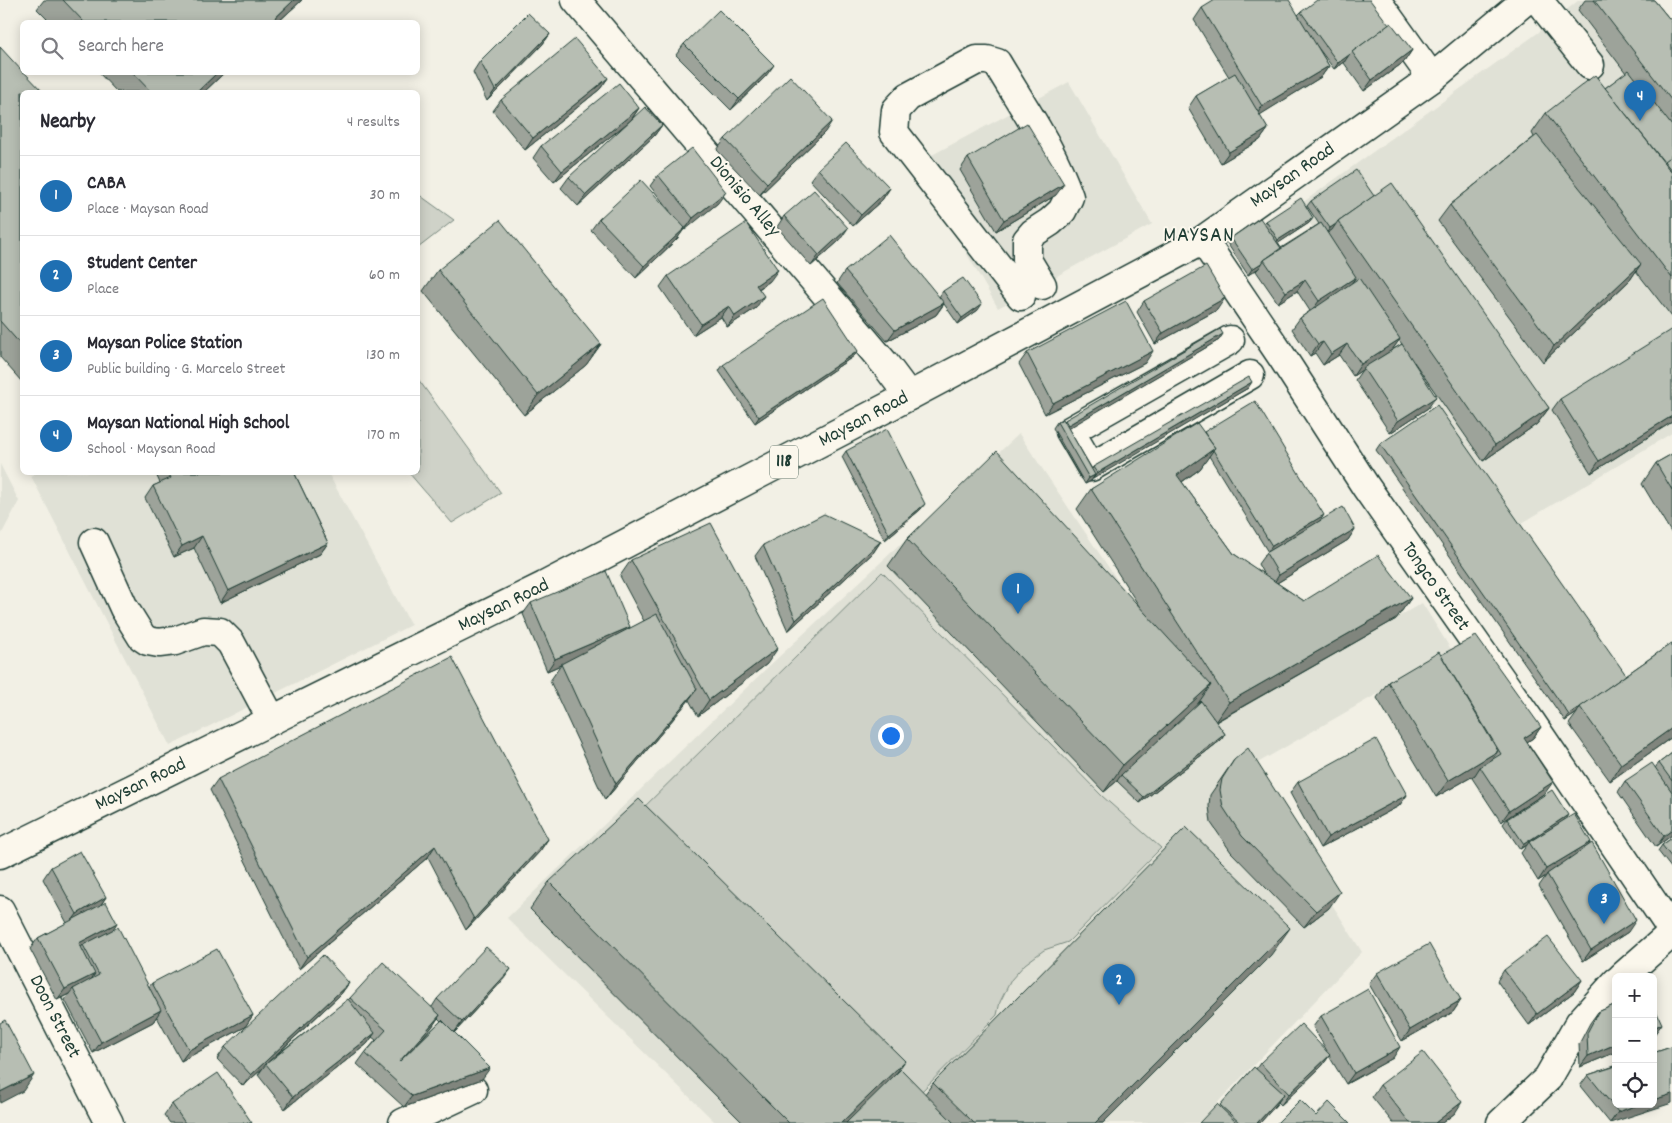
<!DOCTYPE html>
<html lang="en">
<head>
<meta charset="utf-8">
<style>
	body { margin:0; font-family:Dekko,sans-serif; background:#f7f7f7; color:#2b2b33 }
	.controls { position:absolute; right:15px; bottom:15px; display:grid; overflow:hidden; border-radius:8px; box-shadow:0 2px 12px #0003 }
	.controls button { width:45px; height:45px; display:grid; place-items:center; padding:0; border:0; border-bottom:1px solid #e1e1e2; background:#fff; color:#2b2b33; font:25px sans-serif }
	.you { position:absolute; left:890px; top:735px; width:18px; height:18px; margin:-12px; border:4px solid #fff; border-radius:50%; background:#1a73e8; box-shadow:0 0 0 8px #1a73e833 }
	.badge { display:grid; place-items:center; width:32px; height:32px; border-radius:50%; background:#1f6fb2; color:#fff; font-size:16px; font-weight:700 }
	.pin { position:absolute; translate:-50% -41px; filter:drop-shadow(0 1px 2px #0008) }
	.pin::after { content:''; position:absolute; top:26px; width:18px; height:15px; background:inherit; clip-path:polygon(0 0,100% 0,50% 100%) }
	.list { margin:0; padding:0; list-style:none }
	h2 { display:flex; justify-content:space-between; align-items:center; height:65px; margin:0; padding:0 20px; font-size:21px }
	h2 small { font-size:16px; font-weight:400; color:#7c7c81 }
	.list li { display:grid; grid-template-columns:32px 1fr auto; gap:15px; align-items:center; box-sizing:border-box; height:80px; padding:0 20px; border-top:1px solid #e1e1e2 }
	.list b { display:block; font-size:19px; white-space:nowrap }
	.list p { margin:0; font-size:16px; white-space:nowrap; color:#7c7c81 }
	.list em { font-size:16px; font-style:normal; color:#7c7c81 }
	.icon { flex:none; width:28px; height:28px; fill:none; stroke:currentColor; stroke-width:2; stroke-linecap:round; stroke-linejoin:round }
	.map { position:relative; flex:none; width:1672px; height:1123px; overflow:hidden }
	.search { position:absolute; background:#fff; box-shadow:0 2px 12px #0003; left:20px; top:20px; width:400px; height:55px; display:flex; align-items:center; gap:12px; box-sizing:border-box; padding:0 18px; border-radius:8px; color:#7c7c81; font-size:19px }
	.panel { position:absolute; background:#fff; box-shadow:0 2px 12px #0003; left:20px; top:90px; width:400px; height:385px; border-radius:8px }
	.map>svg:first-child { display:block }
</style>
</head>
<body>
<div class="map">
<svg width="1672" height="1123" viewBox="0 0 1672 1123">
	<rect width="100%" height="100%" fill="#f2f0e5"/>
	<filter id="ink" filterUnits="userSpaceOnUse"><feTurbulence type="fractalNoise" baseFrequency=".02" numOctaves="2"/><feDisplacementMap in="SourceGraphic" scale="10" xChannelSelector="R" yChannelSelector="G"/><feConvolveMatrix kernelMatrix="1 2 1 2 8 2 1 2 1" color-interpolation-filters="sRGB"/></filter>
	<g filter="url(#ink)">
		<g fill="#e0e1d6">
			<path d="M1579 0H1639L1672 40V433L1517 526 1298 206 1539 32Z"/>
			<path d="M1069 82 1152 224 998 308 915 164Z"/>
			<path d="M1019 434 1214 724 1422 603 1452 651 1247 769 1362 952 1198 1123H716L507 918 768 667Z"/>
			<path d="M0 464 19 501 0 537Z"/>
			<path d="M37 472 328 473 411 625 170 746 31 476Z"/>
		</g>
		<g fill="#cfd2c8" stroke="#77887e">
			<path d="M418 194 454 220 418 248Z"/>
			<path d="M418 379 501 493 452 523 409 473 418 472Z"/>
			<path d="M882 572 1102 796 1161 848 1068 942 1044 950 1025 964 1011 980 1000 1002 997 1015 914 1099 631 820Z"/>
		</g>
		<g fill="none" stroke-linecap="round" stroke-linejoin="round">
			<g stroke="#1f3d34" stroke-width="31">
				<g id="minor">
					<path d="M576 0 885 364 909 396"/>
					<path d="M1376 0 1432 78"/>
					<path d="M1538 0 1590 65"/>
					<path d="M1203 240 1282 357 1366 487 1531 722 1672 930"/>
					<path d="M1021 296 894 132 896 110 908 97 977 60H987L997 63C1023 107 1053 149 1069 197L1062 211 1050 222 1033 233 1027 240V260L1042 285"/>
					<path d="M1230 340 1070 431 1091 467 1250 375"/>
					<path d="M94 542 124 608 142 637 148 641 159 643 175 641 203 631 220 632 231 643 272 720"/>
					<path d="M0 910 109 1123"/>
					<path d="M1622 977 1672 933"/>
					<path d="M403 1123 473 1090"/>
					<path d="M1501 1123 1548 1078 1580 1022 1616 982"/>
				</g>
			</g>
			<g stroke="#1f3d34" stroke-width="31">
				<path id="major" d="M0 854 544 586 909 396 1203 240 1432 78 1526 0"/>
			</g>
			<use href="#minor" stroke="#fbf7ec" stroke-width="28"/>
			<use href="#major" stroke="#fbf7ec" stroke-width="28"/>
		</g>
		<g fill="#9da39a" stroke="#1f3d34" fill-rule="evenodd">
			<path d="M44 0H302L278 22H50L37 9Z"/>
			<path d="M1585 0H1654L1672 22V317L1636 271 1630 280 1543 362 1438 221 1450 205 1534 137 1532 133 1546 113 1605 88 1626 73 1578 10Z"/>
			<path d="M1202 8 1298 15 1301 12 1389 25 1412 50 1404 62 1364 91 1344 63 1345 61 1334 69 1316 45 1329 66 1321 77 1259 115 1268 129 1260 140 1221 163 1188 108 1196 96 1229 77 1194 20Z"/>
			<path d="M550 34 542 45 487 101 473 72 480 61Z"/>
			<path d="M684 44 766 76 731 110 676 55Z"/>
			<path d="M0 47 22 92V382L0 357Z"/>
			<path d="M98 72H225L204 92H117Z"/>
			<path d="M608 78 600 89 525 150 493 111 501 100Z"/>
			<path d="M639 108 631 120 554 182 533 158 541 146Z"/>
			<path d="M662 125 654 136 578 206 561 188 569 177Z"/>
			<path d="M825 132 760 195 717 150 725 139Z"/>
			<path d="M968 158 1056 195 996 231 960 170Z"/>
			<path d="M818 169 890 188 882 200 853 226 810 180Z"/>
			<path d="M658 175 718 203 684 229 677 239 636 278 591 230 599 219 670 211 650 186Z"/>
			<path d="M1374 196 1549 408 1537 424 1483 461 1414 362 1428 408 1390 433 1355 380 1362 370 1353 376 1339 355 1323 365 1315 353 1310 356 1292 329 1300 318 1310 311 1297 291 1278 303 1256 271 1259 268 1248 275 1227 243 1231 238 1264 223 1266 221 1313 218 1309 223 1278 243 1281 248 1319 224 1307 206 1311 201ZM1399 340 1402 344 1392 350Z"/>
			<path d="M784 216 840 240 811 266 777 227Z"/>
			<path d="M438 270 601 344 586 365 524 415 423 291Z"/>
			<path d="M845 271 939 297 943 291 978 310 958 324 944 304 936 315 887 341 837 283Z"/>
			<path d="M668 276 770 281 759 289 756 308 727 327 721 317 693 335 660 287Z"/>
			<path d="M1144 301 1217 310 1155 344 1137 312Z"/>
			<path d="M1219 340 1068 428 1092 469 1093 467 1248 388 1093 478 1091 481 1085 484 1053 428 1057 422 1064 421 1065 420Z"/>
			<path d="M858 351 854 356 755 423 719 371 723 365Z"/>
			<path d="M1027 353 1145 363 1045 414 1019 364Z"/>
			<path d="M1560 399 1672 422 1591 473 1552 410Z"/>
			<path d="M1204 432 1320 520 1355 529 1348 540 1277 583 1304 601 1411 598 1396 619 1216 722 1225 734 1221 740 1140 803 1117 781 1104 792 888 566 907 539 1141 609 1077 509 1091 489ZM1209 456 1268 552 1266 553 1258 564 1264 575 1234 554 1182 482 1200 469Z"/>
			<path d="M1380 444 1626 675 1672 643V737L1610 781 1569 724 1577 713 1565 721 1376 450Z"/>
			<path d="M846 451 921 509 885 540 842 457Z"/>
			<path d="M1672 454V534L1642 484 1656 463Z"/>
			<path d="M155 472H294L328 543 320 554 220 603 194 548 174 557 145 498 153 486 160 483Z"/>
			<path d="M881 541 873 553 788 631 755 556 763 545Z"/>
			<path d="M631 560 767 664 698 716 689 700 605 800 550 681 561 665 547 671 523 614 531 603 629 629 644 621 620 576Z"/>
			<path d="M1440 655 1541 727 1533 738 1527 742 1545 793 1501 822 1472 778 1475 775 1436 797 1377 698 1388 682Z"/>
			<path d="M1672 753V835L1656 847 1618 792 1625 781 1655 768 1659 763Z"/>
			<path d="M1234 760 1329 908 1304 927 1231 852 1211 823 1209 806 1210 795Z"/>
			<path d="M218 779 548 839 540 851 466 930 428 857 299 969 210 790Z"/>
			<path d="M1298 782 1407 795 1399 806 1320 848 1290 793Z"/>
			<path d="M1507 819 1565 820 1591 842 1588 846 1628 932 1583 961 1539 886 1546 876 1538 881 1521 853 1527 845 1520 849 1503 824Z"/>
			<path d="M1672 838V869L1658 851 1662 845Z"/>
			<path d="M51 867 106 897 100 906 113 929 149 987 152 983 253 1015 245 1027 181 1061 157 1017 153 1022 93 1053 65 1000 69 994 57 1000 30 949 38 938 67 923 43 879Z"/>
			<path d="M549 882 895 1075 925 1094 933 1083 1271 955 1103 1123H743L530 909Z"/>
			<path d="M1504 970 1582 980 1574 992 1529 1025 1497 981Z"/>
			<path d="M1377 973 1461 1000 1453 1012 1402 1041 1369 984Z"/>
			<path d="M503 980 454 1033 482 1079 404 1107 357 1064 365 1053 376 1040 372 1037 367 1044 285 1109 258 1075 263 1068 243 1086 217 1059 225 1047 349 983 341 994 275 1056 348 1000 350 998 432 1007 437 999ZM438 1018 441 1021 415 1046 432 1027Z"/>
			<path d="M1616 1004V1052L1580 1067 1579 1044 1590 1023 1598 1012Z"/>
			<path d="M1321 1016 1393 1058 1346 1084 1329 1056 1322 1066 1281 1105 1278 1102 1260 1123H1199L1220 1106 1254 1067 1256 1069 1260 1063 1327 1051 1313 1027Z"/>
			<path d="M1671 1047 1610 1123 1580 1086 1588 1075Z"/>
			<path d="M1380 1085 1455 1113 1442 1123H1393L1372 1097Z"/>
			<path d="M172 1104 252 1123H170L164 1115Z"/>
		</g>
		<g fill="#80857d" stroke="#1f3d34">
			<path d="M294 0H302L278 22H271Z"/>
			<path d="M550 34 542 45 487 101 495 90Z"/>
			<path d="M1412 50 1404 62 1364 91 1372 80Z"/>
			<path d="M1349 55 1345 61 1334 69 1338 63Z"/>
			<path d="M774 65 766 76 731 110 739 99Z"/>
			<path d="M1329 66 1321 77 1255 118 1262 106Z"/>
			<path d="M218 72H225L204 92H197Z"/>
			<path d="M608 78 600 89 525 150 533 138Z"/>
			<path d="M639 108 631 120 554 182 562 171Z"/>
			<path d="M832 121 825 132 760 195 767 183Z"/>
			<path d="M662 125 654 136 578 206 586 195Z"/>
			<path d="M1268 129 1260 140 1221 163 1229 152Z"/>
			<path d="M1064 184 1056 195 996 231 1004 220Z"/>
			<path d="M890 188 882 200 853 226 861 215Z"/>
			<path d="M726 192 718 203 685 230 693 218Z"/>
			<path d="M1313 218 1309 223 1274 246 1278 240Z"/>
			<path d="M1336 224 1332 230 1326 234 1330 228Z"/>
			<path d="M685 228 677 239 636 278 644 266Z"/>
			<path d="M848 228 840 240 811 266 819 255Z"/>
			<path d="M1263 262 1259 268 1248 275 1252 269Z"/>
			<path d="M1641 264 1630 280 1543 362 1554 346Z"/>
			<path d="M778 270 770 281 748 296 756 285Z"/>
			<path d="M1356 277 1348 288 1311 312 1319 301Z"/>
			<path d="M1305 280 1297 291 1278 303 1286 292Z"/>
			<path d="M764 296 756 308 727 327 735 316Z"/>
			<path d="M1225 298 1217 310 1155 344 1163 333Z"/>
			<path d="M944 303 936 315 887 341 895 330Z"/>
			<path d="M982 304 978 310 958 324 962 318Z"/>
			<path d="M729 306 721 317 693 335 701 324Z"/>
			<path d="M1223 334 1219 340 1064 431 1068 425Z"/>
			<path d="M1400 339 1392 350 1353 376 1361 364Z"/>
			<path d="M1323 342 1315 353 1310 356 1318 344Z"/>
			<path d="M601 344 586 365 524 415 538 395Z"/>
			<path d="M1347 344 1339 355 1323 365 1331 354Z"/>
			<path d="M858 351 854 356 755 423 759 417Z"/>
			<path d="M1153 351 1145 363 1045 414 1053 403Z"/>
			<path d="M1252 382 1248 388 1093 479 1097 473Z"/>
			<path d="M1436 397 1428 408 1390 433 1398 421Z"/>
			<path d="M1549 408 1537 424 1483 461 1495 445Z"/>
			<path d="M1672 416V422L1591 473 1599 461Z"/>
			<path d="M1215 448 1200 469 1163 495 1177 475Z"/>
			<path d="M1095 475 1091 481 1085 484 1089 478Z"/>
			<path d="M925 504 921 509 885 540 889 534Z"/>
			<path d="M1324 515 1320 521 1268 552 1272 546Z"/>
			<path d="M1355 529 1348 540 1272 586 1279 575Z"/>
			<path d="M202 536 194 548 174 557 182 546Z"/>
			<path d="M881 541 873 553 788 631 796 620Z"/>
			<path d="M328 543 320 554 220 603 228 591Z"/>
			<path d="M1411 598 1396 619 1215 722 1229 702Z"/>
			<path d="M630 627 622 638 547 671 555 659Z"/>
			<path d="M778 648 767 664 698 716 709 700Z"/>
			<path d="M1626 675 1580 707 1577 713 1565 721 1569 715Z"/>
			<path d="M1211 685 1192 712 1121 775 1117 781 1104 792 1123 765Z"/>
			<path d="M697 689 685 705 605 800 616 784Z"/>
			<path d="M1541 727 1533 738 1516 749 1524 738Z"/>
			<path d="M1672 728V737L1610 781 1621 764Z"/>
			<path d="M1225 734 1221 740 1140 803 1144 797Z"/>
			<path d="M1498 751 1487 767H1480L1475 775 1436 797 1448 781Z"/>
			<path d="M1553 782 1545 793 1501 822 1509 811Z"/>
			<path d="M1407 795 1399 806 1320 848 1328 837Z"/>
			<path d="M1568 815 1564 821 1529 842 1527 845 1520 849 1524 844Z"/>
			<path d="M1672 830V835L1656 847 1664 836Z"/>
			<path d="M548 839 540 851 466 930 474 919Z"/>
			<path d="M1591 842 1583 853 1547 874 1546 876 1538 881 1546 869Z"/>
			<path d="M435 846 428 857 299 969 307 957Z"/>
			<path d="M1340 892 1329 908 1304 927 1316 911Z"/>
			<path d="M106 897 98 909 69 925 77 914Z"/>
			<path d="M1636 920 1628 932 1583 961 1591 950Z"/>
			<path d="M117 923 110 934 83 945 79 950V943Z"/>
			<path d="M1290 928 1271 955 1103 1123H1095Z"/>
			<path d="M511 969 503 980 454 1033 462 1022Z"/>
			<path d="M95 974 87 985 73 989 69 994 57 1000 65 989Z"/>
			<path d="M1582 980 1574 992 1529 1025 1537 1014Z"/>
			<path d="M349 983 341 994 266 1064 263 1068 243 1086 251 1075Z"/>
			<path d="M1461 1000 1453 1012 1402 1041 1410 1030Z"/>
			<path d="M161 1010 153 1022 93 1053 101 1042Z"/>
			<path d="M253 1015 245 1027 181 1061 189 1050Z"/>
			<path d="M440 1015 432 1027 391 1073 399 1062Z"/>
			<path d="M1662 1024 1654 1035 1653 1036V1028Z"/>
			<path d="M375 1033 367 1044 285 1109 293 1097Z"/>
			<path d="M1616 1044V1052L1580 1067 1588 1056Z"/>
			<path d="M1400 1047 1393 1058 1346 1084 1354 1073Z"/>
			<path d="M1330 1055 1322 1066 1281 1105 1289 1094Z"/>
			<path d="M905 1061 886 1088 850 1123H841Z"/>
			<path d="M490 1068 482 1079 404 1107 412 1096Z"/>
			<path d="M34 1075 23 1091 0 1103V1092Z"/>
			<path d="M1284 1094 1276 1105 1260 1123H1257Z"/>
			<path d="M1672 1094V1103L1610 1123 1618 1112 1640 1104H1653V1100Z"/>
			<path d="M1462 1102 1455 1113 1442 1123H1435Z"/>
		</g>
		<g fill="#b7beb3" stroke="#1f3d34">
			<path d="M63 0H294L271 22H84Z"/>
			<path d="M1215 0H1289L1329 66 1262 106 1202 8Z"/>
			<path d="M1317 0H1370L1389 25 1352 52 1349 55 1338 63 1301 12Z"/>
			<path d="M1594 0H1654L1672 22V101Z"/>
			<path d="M719 10 774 65 739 99 684 44Z"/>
			<path d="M528 13 550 34 495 90 480 61Z"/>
			<path d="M1391 23 1412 50 1372 80 1352 52Z"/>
			<path d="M575 39 608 78 533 138 501 100Z"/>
			<path d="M0 47 22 71V72H24L43 92H22V346L0 321Z"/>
			<path d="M1629 70 1672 126V155L1664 162 1605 88Z"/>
			<path d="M132 72H218L197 92H151Z"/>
			<path d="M1235 73 1268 129 1229 152 1196 96Z"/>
			<path d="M1595 75 1672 173V278L1546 113Z"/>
			<path d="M790 76 832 121 767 183 725 139Z"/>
			<path d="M619 83 639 108 562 171 541 146Z"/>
			<path d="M645 107 662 125 586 195 569 177Z"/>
			<path d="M1027 123 1064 184 1004 220 968 158Z"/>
			<path d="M1537 135 1641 264 1554 346 1450 205Z"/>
			<path d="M846 143 890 188 861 215 818 169Z"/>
			<path d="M692 148 726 192 693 218 658 175Z"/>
			<path d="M1672 155V171L1664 161Z"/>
			<path d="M1356 170 1374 196 1338 221 1336 224 1330 228 1311 201Z"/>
			<path d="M641 180 685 228 644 266 599 219Z"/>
			<path d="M1392 183 1549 408 1495 445 1338 221Z"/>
			<path d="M814 190 848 228 819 255 784 216Z"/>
			<path d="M1301 198 1313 218 1278 240 1266 221Z"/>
			<path d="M1260 218 1281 248 1264 260 1263 262 1252 269 1231 238Z"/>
			<path d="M500 220 601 344 538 395 438 270Z"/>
			<path d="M746 223 778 270 756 285 764 296 735 316 729 306 701 324 668 276Z"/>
			<path d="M1321 223 1356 277 1319 301 1305 280 1286 292 1264 260Z"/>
			<path d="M889 235 944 303 895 330 845 271Z"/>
			<path d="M1206 266 1225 298 1163 333 1144 301Z"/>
			<path d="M963 278 982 304 962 318 943 291Z"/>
			<path d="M1359 278 1400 339 1361 364 1347 344 1331 354 1323 342 1318 344 1300 318Z"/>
			<path d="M823 298 858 351 759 417 723 365Z"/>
			<path d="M1126 301 1153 351 1053 403 1027 353Z"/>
			<path d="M1220 329 1223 334 1068 425 1065 420Z"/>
			<path d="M1672 329V416L1599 461 1560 399Z"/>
			<path d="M1402 344 1436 397 1398 421 1363 368Z"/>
			<path d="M1249 377 1252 382 1097 473 1093 467Z"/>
			<path d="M1255 401 1324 515 1272 546 1213 450 1215 448 1204 432Z"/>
			<path d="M1437 405 1626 675 1569 715 1380 444Z"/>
			<path d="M1063 419 1095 475 1089 478 1057 422Z"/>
			<path d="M1197 423 1215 448 1177 475 1234 554 1304 601 1378 555 1411 598 1229 702 1091 489Z"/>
			<path d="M887 429 925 504 889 534 846 451Z"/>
			<path d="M997 451 1211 685 1123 765 907 539Z"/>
			<path d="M1672 454V490L1656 463Z"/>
			<path d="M168 472H294L328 543 228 591 202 536 182 546 153 486 171 478Z"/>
			<path d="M1343 507 1355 529 1279 575 1266 553Z"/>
			<path d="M824 514 881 541 796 620 763 545Z"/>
			<path d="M711 523 778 648 709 700 631 560Z"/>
			<path d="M606 571 630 627 555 659 531 603Z"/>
			<path d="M657 614 697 689 616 784 561 664Z"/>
			<path d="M1476 636 1541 727 1524 738 1553 782 1509 811 1480 767 1501 754 1441 655Z"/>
			<path d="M1672 643V728L1621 764 1580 707Z"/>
			<path d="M1439 652 1498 751 1448 781 1388 682Z"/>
			<path d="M452 657 548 839 474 919 435 846 307 957 218 779Z"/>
			<path d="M1201 701 1225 734 1144 797 1121 775Z"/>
			<path d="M1376 739 1407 795 1328 837 1298 782Z"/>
			<path d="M1248 748 1340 892 1316 911 1242 836 1223 807 1220 790 1222 779 1234 760Z"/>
			<path d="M1672 753V781L1659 763Z"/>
			<path d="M1652 763 1672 792V830L1664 836 1625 781Z"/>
			<path d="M1552 790 1568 815 1524 844 1507 819Z"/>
			<path d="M639 799 905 1061 841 1123H789L549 882Z"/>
			<path d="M1574 814 1591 842 1546 869 1529 842Z"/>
			<path d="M1186 827 1290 928 1095 1123H974L933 1083Z"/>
			<path d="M1672 838V858L1662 845Z"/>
			<path d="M1592 843 1636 920 1591 950 1547 874Z"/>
			<path d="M80 851 106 897 77 914 51 867Z"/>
			<path d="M106 902 117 923 79 943 95 974 65 989 38 938Z"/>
			<path d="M118 927 161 1010 101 1042 73 989 99 975 83 945Z"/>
			<path d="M1548 937 1582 980 1537 1014 1504 970Z"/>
			<path d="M1429 944 1461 1000 1410 1030 1377 973Z"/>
			<path d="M486 947 511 969 462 1022 437 999Z"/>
			<path d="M217 949 253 1015 189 1050 152 983Z"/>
			<path d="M323 955 349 983 251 1075 225 1047Z"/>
			<path d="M383 962 440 1015 399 1062 442 1020 490 1068 412 1096 365 1053 386 1030 350 998Z"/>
			<path d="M1368 989 1400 1047 1354 1073 1321 1016Z"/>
			<path d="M348 999 375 1033 293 1097 266 1064Z"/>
			<path d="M1616 1004V1044L1588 1056 1587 1033 1598 1012Z"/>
			<path d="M1653 1004 1662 1024 1653 1028Z"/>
			<path d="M5 1020 34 1075 0 1092V1023Z"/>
			<path d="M1301 1024 1330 1055 1289 1094 1260 1063Z"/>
			<path d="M1671 1047 1672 1050V1094L1653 1100V1053Z"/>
			<path d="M1423 1052 1462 1102 1435 1123H1410L1380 1085Z"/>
			<path d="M1616 1066V1104H1640L1618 1112 1588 1075Z"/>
			<path d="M1254 1067 1284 1094 1257 1123H1240L1220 1105Z"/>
			<path d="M901 1069 954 1123H846Z"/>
			<path d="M218 1073 252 1123H185L172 1104Z"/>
			<path d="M1300 1100 1316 1116 1329 1102 1350 1123H1277Z"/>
			<path d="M1217 1104 1237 1123H1199Z"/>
		</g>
	</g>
	<g text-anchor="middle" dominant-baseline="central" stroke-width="4" stroke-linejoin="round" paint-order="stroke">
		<rect fill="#fbf7ec" stroke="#61756b" stroke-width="1" x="770" y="445.5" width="28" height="33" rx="4"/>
		<g font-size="19" font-weight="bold" fill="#1f3d34">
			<text x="784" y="462">118</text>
		</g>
		<g font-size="20" fill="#1f3d34" stroke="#fbf7ec">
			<text transform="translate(1293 176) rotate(-35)">Maysan Road</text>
			<text transform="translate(744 197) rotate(50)">Dionisio Alley</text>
			<text transform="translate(864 420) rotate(-28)">Maysan Road</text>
			<text transform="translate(1435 587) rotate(55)">Tongco Street</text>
			<text transform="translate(504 606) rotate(-26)">Maysan Road</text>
			<text transform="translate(141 785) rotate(-26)">Maysan Road</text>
			<text transform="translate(54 1017) rotate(63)">Doon Street</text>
		</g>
		<g font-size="22" letter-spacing="1" fill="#1f3d34" stroke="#fbf7ec">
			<text x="1199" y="236">MAYSAN</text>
		</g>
	</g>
</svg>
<div class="controls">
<button>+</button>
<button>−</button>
<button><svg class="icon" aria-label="locate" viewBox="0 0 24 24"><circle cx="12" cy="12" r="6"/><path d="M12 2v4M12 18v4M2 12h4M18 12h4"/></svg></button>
</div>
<div class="you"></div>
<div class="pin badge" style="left:1018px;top:614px">1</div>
<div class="pin badge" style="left:1119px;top:1005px">2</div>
<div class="pin badge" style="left:1604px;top:924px">3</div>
<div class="pin badge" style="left:1640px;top:121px">4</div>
<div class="search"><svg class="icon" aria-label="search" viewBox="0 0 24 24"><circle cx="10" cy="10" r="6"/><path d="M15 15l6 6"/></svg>Search here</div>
<section class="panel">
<h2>Nearby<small>4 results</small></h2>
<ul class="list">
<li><span class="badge">1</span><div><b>CABA</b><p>Place · Maysan Road</p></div><em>30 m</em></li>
<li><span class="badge">2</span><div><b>Student Center</b><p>Place</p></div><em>60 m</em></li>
<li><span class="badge">3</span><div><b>Maysan Police Station</b><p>Public building · G. Marcelo Street</p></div><em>130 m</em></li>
<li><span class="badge">4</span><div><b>Maysan National High School</b><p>School · Maysan Road</p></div><em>170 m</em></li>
</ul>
</section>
</div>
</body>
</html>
